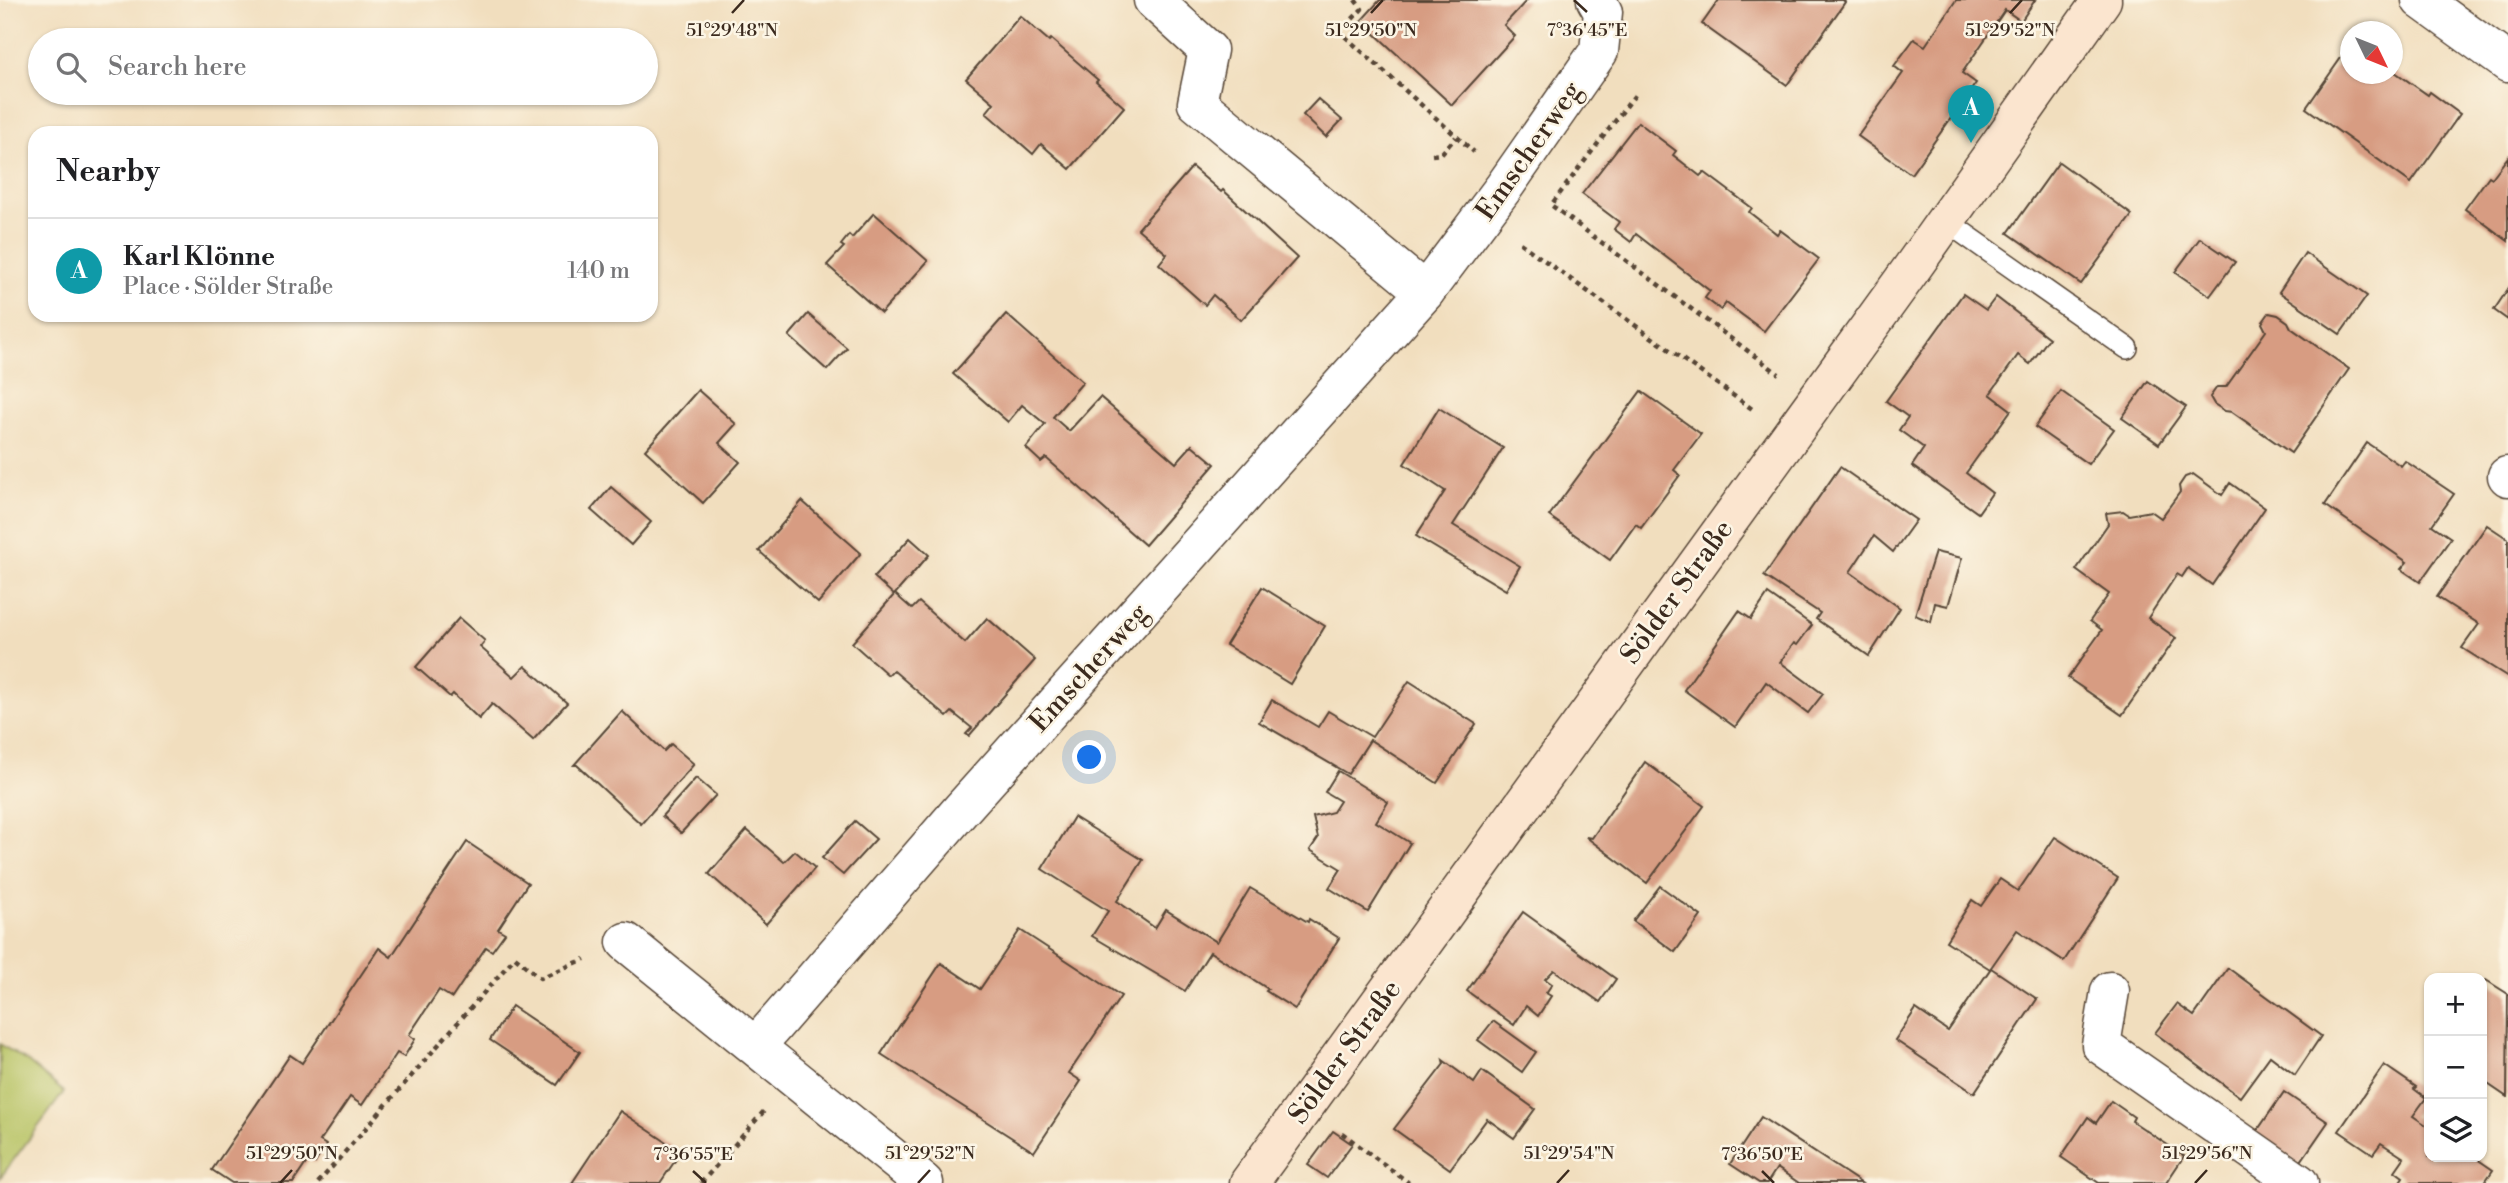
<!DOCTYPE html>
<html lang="en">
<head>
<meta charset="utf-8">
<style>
	body { margin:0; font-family:"Libre Bodoni",serif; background:#f6f6f6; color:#202124 }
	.controls { position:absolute; right:21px; bottom:21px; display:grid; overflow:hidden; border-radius:14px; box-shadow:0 2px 5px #0004 }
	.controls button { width:63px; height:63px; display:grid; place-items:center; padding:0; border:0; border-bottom:2px solid #e0e0e0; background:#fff; color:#202124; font:35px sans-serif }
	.compass { position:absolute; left:2340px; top:21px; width:63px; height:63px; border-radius:50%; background:#fff; box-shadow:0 2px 5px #0004; rotate:133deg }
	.you { position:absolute; left:1090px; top:758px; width:24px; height:24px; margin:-18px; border:5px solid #fff; border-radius:50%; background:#1a73e8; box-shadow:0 0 0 10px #1a73e833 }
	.badge { display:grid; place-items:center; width:46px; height:46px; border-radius:50%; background:#b5179e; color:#fff; font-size:23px; font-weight:700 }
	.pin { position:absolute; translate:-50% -58px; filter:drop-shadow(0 2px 4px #0008) }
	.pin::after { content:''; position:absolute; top:37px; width:24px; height:21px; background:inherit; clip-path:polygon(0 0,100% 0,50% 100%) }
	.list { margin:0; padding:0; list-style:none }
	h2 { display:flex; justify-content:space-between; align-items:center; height:91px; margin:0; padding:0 28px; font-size:30px }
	h2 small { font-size:23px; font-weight:400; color:#757577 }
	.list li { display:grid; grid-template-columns:46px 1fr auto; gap:21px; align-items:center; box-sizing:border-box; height:105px; padding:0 28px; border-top:2px solid #e0e0e0 }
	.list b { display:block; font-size:26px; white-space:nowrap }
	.list p { margin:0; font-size:23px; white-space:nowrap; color:#757577 }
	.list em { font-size:23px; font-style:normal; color:#757577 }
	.icon { flex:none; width:38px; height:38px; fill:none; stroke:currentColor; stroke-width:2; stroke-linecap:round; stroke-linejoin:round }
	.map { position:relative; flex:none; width:2508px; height:1183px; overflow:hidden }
	.search { position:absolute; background:#fff; box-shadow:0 2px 5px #0004; left:28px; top:28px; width:630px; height:77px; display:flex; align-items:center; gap:18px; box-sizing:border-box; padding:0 24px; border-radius:38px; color:#757577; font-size:26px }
	.panel { position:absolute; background:#fff; box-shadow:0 2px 5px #0004; left:28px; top:126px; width:630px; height:196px; border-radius:21px }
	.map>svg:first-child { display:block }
</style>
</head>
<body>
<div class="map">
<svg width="2508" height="1183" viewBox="0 0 2508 1183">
	<rect width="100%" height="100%" fill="#fcf5e5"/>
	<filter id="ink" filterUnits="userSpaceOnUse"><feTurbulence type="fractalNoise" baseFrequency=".0143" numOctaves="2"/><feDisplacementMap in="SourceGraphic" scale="14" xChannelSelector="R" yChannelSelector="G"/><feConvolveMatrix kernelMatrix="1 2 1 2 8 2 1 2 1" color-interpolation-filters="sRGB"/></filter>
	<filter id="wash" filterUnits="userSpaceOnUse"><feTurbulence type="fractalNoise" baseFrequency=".00686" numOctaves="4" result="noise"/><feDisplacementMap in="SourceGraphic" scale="28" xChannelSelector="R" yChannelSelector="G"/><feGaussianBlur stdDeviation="1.57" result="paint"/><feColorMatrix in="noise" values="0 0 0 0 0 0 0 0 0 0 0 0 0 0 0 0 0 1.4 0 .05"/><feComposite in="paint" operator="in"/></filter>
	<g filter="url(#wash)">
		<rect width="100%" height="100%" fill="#f1debe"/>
		<path fill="#b7c365" stroke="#797642" stroke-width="2" d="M0 1044 28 1062 64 1092 0 1178Z"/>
		<g id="blocks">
			<g fill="#d79c82">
				<path d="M1380 0H1527L1504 25 1515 36 1452 105 1361 21Z"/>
				<path d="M1719 0H1843L1845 2 1787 85 1702 24Z"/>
				<path d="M1956 0H2035L2021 21 2005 10 1962 73 1976 83 1911 174 1858 136 1903 73 1894 66 1914 39 1925 46Z"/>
				<path d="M1020 16 1049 41 1051 39 1098 80 1096 82 1124 107 1070 169 1041 144 1033 154 986 113 994 103 966 79Z"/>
				<path d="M2350 45V74H2392V70L2428 95 2430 92 2460 114 2411 183 2306 108Z"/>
				<path d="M1318 99 1342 120 1326 137 1303 115Z"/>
				<path d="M1638 122 1676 151 1673 155 1700 176 1704 172 1752 208 1749 212 1777 234 1780 230 1819 259 1764 331 1726 303 1721 310 1705 298 1710 291 1636 234 1631 242 1614 229 1619 222 1582 194Z"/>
				<path d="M2508 157V241L2465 209 2489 176 2492 178Z"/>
				<path d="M2059 162 2132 215 2081 284 2008 233Z"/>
				<path d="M1192 167 1221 192 1223 190 1297 258 1241 320 1213 295 1205 305 1159 264 1167 254 1138 229Z"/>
				<path d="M874 213 928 261 881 313 827 265 844 247 841 245 849 235 852 238Z"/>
				<path d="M2200 238 2235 262 2210 296 2175 272Z"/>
				<path d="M2305 253 2367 296 2340 334 2279 292Z"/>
				<path d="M2508 289V320L2494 310Z"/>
				<path d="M1963 294 1986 310 1996 297 2049 338 2030 364 2018 355 1990 394 2011 410 1966 473 1992 493 1978 513 1912 466 1924 448 1899 430 1908 417 1886 401Z"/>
				<path d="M2269 313 2278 315 2288 322 2291 328 2349 369 2291 453 2232 412 2225 411 2214 404 2210 397 2217 387H2226L2266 331 2262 323Z"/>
				<path d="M808 314 847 348 827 370 789 336Z"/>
				<path d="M1006 314 1083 382 1053 417 1069 431 1100 397 1176 463 1192 445 1215 464 1145 545 1046 458 1041 462 1026 448 1045 424 1022 405 1008 422 953 374Z"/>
				<path d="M2148 381 2186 407 2159 444 2122 418Z"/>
				<path d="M698 390 736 424 719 443 740 462 703 503 645 450Z"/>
				<path d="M1641 391 1701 434 1674 470 1680 475 1641 528 1636 524 1610 560 1549 516Z"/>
				<path d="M2061 391 2114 429 2088 464 2035 427Z"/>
				<path d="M1439 408 1503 448 1453 525 1520 566 1506 590 1416 536 1445 491 1404 464Z"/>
				<path d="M2367 443 2401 466 2405 461 2454 494 2432 525 2451 538 2420 582 2401 569 2407 562 2325 505Z"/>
				<path d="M1840 467 1916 520 1893 552 1874 536 1850 572 1900 608 1869 656 1816 619 1820 613 1764 576Z"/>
				<path d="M2193 474 2222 495 2230 483 2265 508 2212 585 2188 568 2182 577 2177 574 2148 618 2176 638 2122 715 2068 678 2102 630 2090 621 2109 594 2076 570 2108 524 2106 513 2123 511 2129 515 2151 511 2161 518 2180 492 2179 486 2185 477Z"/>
				<path d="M611 487 651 522 631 545 591 510Z"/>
				<path d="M802 501 861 553 818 603 759 551Z"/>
				<path d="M2487 525 2508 539V677L2462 648 2479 624 2437 597Z"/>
				<path d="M910 538 929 555 895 594 912 609 919 602 965 643 987 618 1035 660 969 736 966 734 972 728 952 712 947 717 893 670 888 675 852 643 894 595 874 577Z"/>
				<path d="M1935 552 1962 558 1948 606 1935 603 1931 622 1915 615Z"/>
				<path d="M1262 587 1325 626 1290 684 1226 645Z"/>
				<path d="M1768 594 1812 625 1797 645 1794 643 1780 662 1823 694 1808 713 1766 682 1735 727 1684 690 1739 611 1751 619Z"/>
				<path d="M459 618 485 641 480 647 514 677 525 666 567 703 533 740 492 704 479 719 453 694 450 697 416 667Z"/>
				<path d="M1409 681 1476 724 1437 783 1370 740 1348 774 1259 722 1272 700 1318 727 1328 711 1372 737Z"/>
				<path d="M622 711 664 751 671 744 694 764 641 824 577 765H574Z"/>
				<path d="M1645 762 1704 806 1647 883 1586 837 1592 838Z"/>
				<path d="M1338 771 1388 802 1376 822 1410 843 1368 912 1329 888 1341 869 1310 850 1318 838 1313 817 1333 812 1340 801 1325 792Z"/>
				<path d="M696 778 716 795 681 833 662 816Z"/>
				<path d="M1074 817 1143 860 1117 901 1155 928 1166 910 1217 942 1250 888 1308 922 1309 919 1339 938 1295 1009 1266 991 1268 989 1210 952 1185 991 1092 936 1108 911 1042 869Z"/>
				<path d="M855 821 876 839 843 875 822 858Z"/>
				<path d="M747 830 784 862 795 851 815 868 766 924 709 874Z"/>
				<path d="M2055 837 2118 878 2064 961 2017 930 1990 969 1946 941 1972 900 1981 906 2000 879 2018 891Z"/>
				<path d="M467 842 528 883 498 929 505 933 492 951 486 947 452 998 439 990 409 1035 415 1039 404 1057 397 1053 362 1105 350 1097 320 1141 326 1145 315 1163 309 1159 293 1183H232L212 1170 290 1055 302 1063 379 948 391 957Z"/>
				<path d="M1660 886 1701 916 1675 952 1633 921Z"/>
				<path d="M1523 912 1616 979 1600 1002 1554 970 1545 979 1552 984 1546 993 1551 996 1538 1016 1526 1006 1514 1025 1467 991Z"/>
				<path d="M1020 930 1121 996 1069 1073 1081 1081 1034 1152 881 1054 941 963 980 989Z"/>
				<path d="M1991 968 2037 999 1974 1093 1895 1040 1916 1009 1948 1031Z"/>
				<path d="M2228 968 2321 1036 2295 1075 2270 1056 2240 1097 2155 1033 2177 1004 2194 1016Z"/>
				<path d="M2486 980 2508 994 2507 1097 2482 1080V986Z"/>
				<path d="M512 1006 580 1052 557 1085 490 1040Z"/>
				<path d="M1493 1021 1536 1052 1522 1072 1478 1040Z"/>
				<path d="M1443 1060 1474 1083 1482 1071 1535 1109 1514 1138 1487 1119 1450 1169 1394 1129 1444 1064Z"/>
				<path d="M2384 1065 2416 1087 2414 1089 2426 1098 2413 1116 2429 1127V1157H2474L2493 1170 2484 1183H2399L2403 1177 2395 1171 2404 1158 2381 1143 2373 1154 2339 1131Z"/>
				<path d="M2284 1092 2328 1122 2299 1164 2255 1134Z"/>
				<path d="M2111 1101 2134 1117 2132 1121 2184 1156 2166 1183H2099L2061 1157 2088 1117 2096 1123Z"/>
				<path d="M620 1111 681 1152 660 1183H572Z"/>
				<path d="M1761 1117 1861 1183H1799L1777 1168 1767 1183H1759L1730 1164Z"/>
				<path d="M1333 1131 1352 1144 1327 1178 1308 1165Z"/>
			</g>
		</g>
	</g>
	<g filter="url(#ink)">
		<use href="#blocks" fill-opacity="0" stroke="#564536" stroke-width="2"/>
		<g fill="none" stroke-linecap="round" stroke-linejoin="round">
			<g stroke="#564536" stroke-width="24">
				<path id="lane" d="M1946 221 2127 348"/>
			</g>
			<g stroke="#564536" stroke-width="41">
				<g id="street">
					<path d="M2421 0 2508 63"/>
					<path d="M1425 292 1504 187 1599 51 1603 12 1596 0"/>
					<path d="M2507 476 2508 477"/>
					<path d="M626 942 924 1183"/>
					<path d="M2110 991 2101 1045 2299 1183"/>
					<path d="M756 1046 960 811 1425 292 1197 103 1208 50 1153 0"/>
				</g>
			</g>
			<g stroke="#564536" stroke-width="41">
				<path id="secondary" d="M1249 1183 1907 275 2102 0"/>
			</g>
			<g stroke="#564536" stroke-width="4.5" stroke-dasharray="5 5" stroke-linecap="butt">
				<path d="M1355 0 1362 9 1340 32 1474 152"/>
				<path d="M1635 95 1551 205 1779 374"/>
				<path d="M1432 155 1441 154 1456 137"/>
				<path d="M1520 243 1755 411"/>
				<path d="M1342 1133 1409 1183"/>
				<path d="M318 1183 515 957 540 978 585 959"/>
				<path d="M701 1183 765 1110"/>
			</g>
			<use href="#lane" stroke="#fff" stroke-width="21"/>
			<use href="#street" stroke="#fff" stroke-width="38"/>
			<use href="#secondary" stroke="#fbe5cf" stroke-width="38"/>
		</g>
	</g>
	<path fill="none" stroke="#3b2a1e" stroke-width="2.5" d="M1574 0 1587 12M732 13 744 0M1371 13 1383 0M2010 13 2022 0M693 1171 706 1183M1762 1171 1774 1183M280 1183 292 1170M918 1183 930 1170M1557 1183 1569 1170M2195 1183 2207 1170"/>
	<g text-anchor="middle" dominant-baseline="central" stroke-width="5" stroke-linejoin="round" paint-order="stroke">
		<g font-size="28" fill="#3b2a1e" stroke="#fcf5e5">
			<text transform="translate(1529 151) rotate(-55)">Emscherweg</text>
			<text transform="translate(1677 592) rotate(-54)">Sölder Straße</text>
			<text transform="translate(1089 668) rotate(-48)">Emscherweg</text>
			<text transform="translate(1345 1052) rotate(-54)">Sölder Straße</text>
		</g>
	</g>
	<g font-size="18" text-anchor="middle" fill="#3b2a1e" stroke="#fcf5e5" stroke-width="5" stroke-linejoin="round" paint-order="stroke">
		<text x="1587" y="36">7°36'45"E</text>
		<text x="732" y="36">51°29'48"N</text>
		<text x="1371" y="36">51°29'50"N</text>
		<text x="2010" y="36">51°29'52"N</text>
		<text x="292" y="1159">51°29'50"N</text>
		<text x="930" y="1159">51°29'52"N</text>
		<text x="1569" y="1159">51°29'54"N</text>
		<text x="2207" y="1159">51°29'56"N</text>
		<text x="693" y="1160">7°36'55"E</text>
		<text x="1762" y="1160">7°36'50"E</text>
	</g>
</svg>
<div class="controls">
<button>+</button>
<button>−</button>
<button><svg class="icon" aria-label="layers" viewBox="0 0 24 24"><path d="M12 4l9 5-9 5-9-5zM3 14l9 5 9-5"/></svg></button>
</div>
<svg class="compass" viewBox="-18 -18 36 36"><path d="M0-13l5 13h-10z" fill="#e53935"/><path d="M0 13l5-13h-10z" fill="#757577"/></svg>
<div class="you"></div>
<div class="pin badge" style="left:1971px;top:143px;background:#0f9aa8">A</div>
<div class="search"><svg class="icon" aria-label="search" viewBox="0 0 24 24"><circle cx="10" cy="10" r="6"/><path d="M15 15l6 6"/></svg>Search here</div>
<section class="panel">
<h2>Nearby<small></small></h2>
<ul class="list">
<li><span class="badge" style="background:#0f9aa8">A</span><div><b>Karl Klönne</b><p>Place · Sölder Straße</p></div><em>140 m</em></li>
</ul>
</section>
</div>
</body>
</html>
